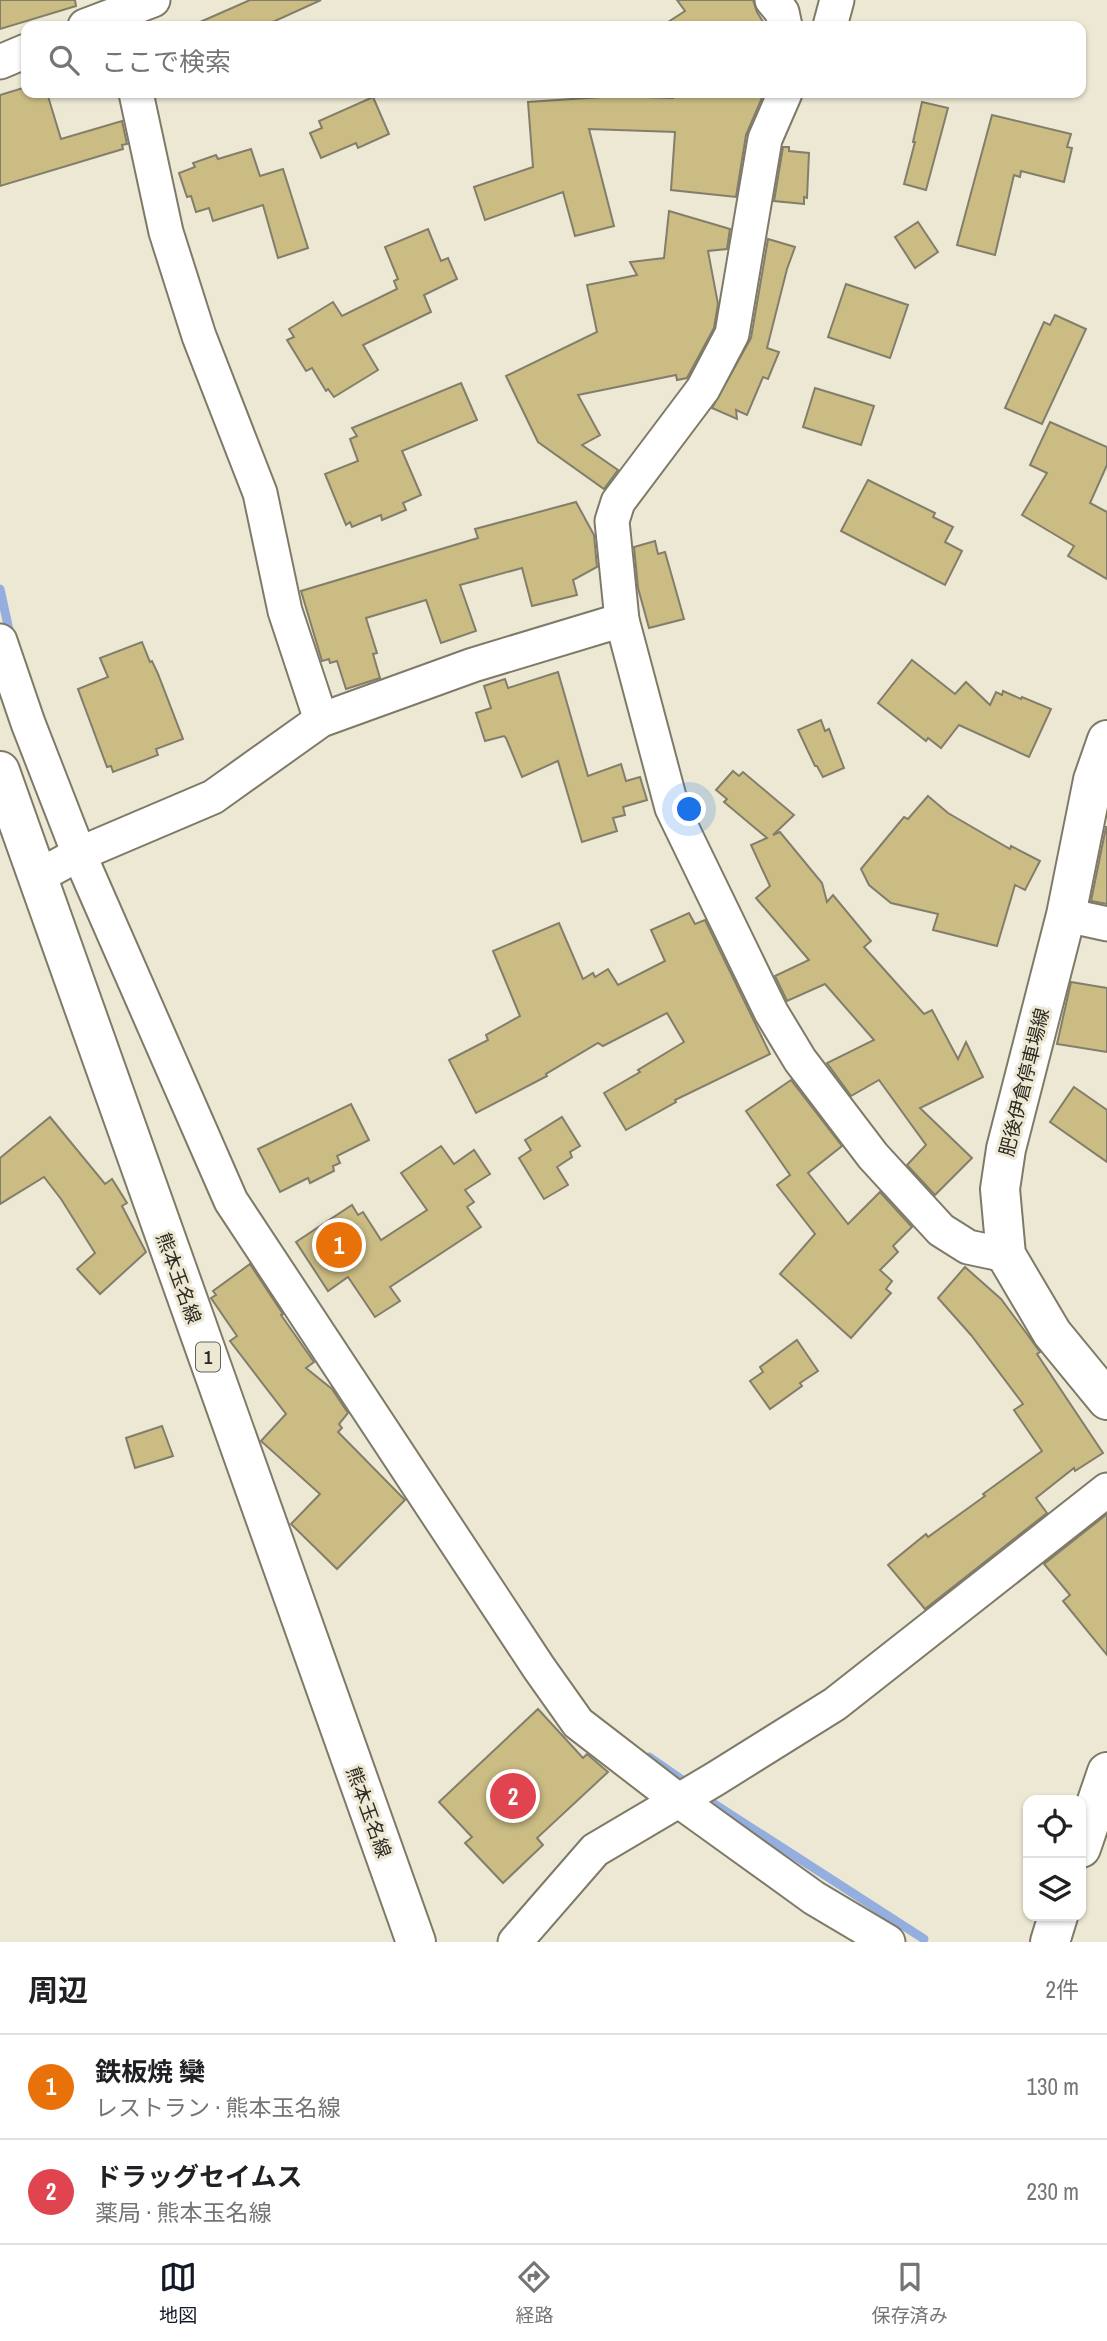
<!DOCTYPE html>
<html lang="ja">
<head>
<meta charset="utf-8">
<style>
	body { margin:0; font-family:"Archivo Narrow","Noto Sans JP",sans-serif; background:#f6f6f6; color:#202124 }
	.controls { position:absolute; right:21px; bottom:21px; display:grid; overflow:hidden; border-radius:14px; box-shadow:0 2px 5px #0004 }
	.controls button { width:63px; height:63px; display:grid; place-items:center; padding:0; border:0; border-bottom:2px solid #e0e0e0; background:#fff; color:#202124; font:35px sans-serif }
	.you { position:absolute; left:690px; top:810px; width:24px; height:24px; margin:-18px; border:5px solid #fff; border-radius:50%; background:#1a73e8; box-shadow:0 0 0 10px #1a73e833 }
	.badge { display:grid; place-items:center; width:46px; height:46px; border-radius:50%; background:#111827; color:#fff; font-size:23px; font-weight:700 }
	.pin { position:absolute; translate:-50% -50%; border:4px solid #fff; box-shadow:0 2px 7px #0006 }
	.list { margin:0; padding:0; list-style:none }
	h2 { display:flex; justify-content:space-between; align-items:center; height:91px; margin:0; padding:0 28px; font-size:30px }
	h2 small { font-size:23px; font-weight:400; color:#757577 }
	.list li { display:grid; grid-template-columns:46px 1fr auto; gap:21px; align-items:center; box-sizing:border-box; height:105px; padding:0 28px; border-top:2px solid #e0e0e0 }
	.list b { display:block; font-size:26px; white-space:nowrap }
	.list p { margin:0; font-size:23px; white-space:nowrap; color:#757577 }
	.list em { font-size:23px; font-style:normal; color:#757577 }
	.icon { flex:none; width:38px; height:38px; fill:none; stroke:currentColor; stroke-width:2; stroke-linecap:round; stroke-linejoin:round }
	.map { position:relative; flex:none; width:1107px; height:1942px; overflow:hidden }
	.search { position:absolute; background:#fff; box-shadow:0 2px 5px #0004; left:21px; right:21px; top:21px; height:77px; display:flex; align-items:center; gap:18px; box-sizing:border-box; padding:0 24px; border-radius:14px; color:#757577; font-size:26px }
	.sheet { height:301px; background:#fff }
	nav { display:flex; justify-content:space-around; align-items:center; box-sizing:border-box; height:98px; border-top:2px solid #e0e0e0; background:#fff; font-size:19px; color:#757577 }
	nav a { display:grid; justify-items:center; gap:4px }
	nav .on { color:#111827 }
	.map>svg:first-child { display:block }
</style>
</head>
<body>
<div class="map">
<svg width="1107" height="1942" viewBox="0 0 1107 1942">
	<rect width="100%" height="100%" fill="#ede8d3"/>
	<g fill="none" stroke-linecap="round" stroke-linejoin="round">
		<g stroke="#94afdf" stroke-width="9">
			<path d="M0 589 11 639"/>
			<path d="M649 1757 688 1784"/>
			<path d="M705 1798 924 1939"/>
		</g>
	</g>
	<g fill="#cabc83" stroke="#827e6b" stroke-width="2">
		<path d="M0 0H75L76 6 0 29Z"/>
		<path d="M250 0H321L264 26H191Z"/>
		<path d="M677 0H753L757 12 765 25 662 26 685 11Z"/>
		<path d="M26 87V93H47L61 139 122 121 127 144 122 145 123 149 0 186V95Z"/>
		<path d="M674 93H764L746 135 736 197 671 190 675 132 589 129 614 226 575 236 563 192 485 220 474 187 533 167 528 102 617 96 673 98Z"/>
		<path d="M373 97 389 134 358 148 356 143 321 158 310 133 322 128 319 121Z"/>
		<path d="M922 102 948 108 926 190 904 184 915 142H913Z"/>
		<path d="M992 115 1071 134 1067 147 1072 148 1064 182 1021 171 1020 177 1014 175 995 255 957 245Z"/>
		<path d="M783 147H789V151L809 153 807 198 804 197V204L774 201Z"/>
		<path d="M251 149 260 176 283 169 308 248 278 258 263 205 213 221 209 208 196 212 191 196 187 197 179 173 195 167 193 163 216 155 218 159Z"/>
		<path d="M669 211 730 229 727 249 708 251 718 304 714 328 687 378 677 380 676 375 578 395 600 435 582 445 618 470 604 489 538 442 506 376 597 332 587 285 637 275 630 262 664 258Z"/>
		<path d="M918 222 938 252 915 268 895 237Z"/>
		<path d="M428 229 441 261 448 258 457 279 424 295 431 312 363 345 378 370 334 397 328 389 326 391 312 368 306 371 287 340 294 337 289 329 333 302 342 316 397 289 394 281 398 279 385 247Z"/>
		<path d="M768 239 795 247 787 269 767 348 779 352 768 379 763 377 747 415 736 410 737 419 712 408 751 338Z"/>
		<path d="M846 284 908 305 890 358 828 337Z"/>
		<path d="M1055 315 1086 329 1042 424 1005 408 1044 322 1050 325Z"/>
		<path d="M461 383 477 420 402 451 421 495 403 503 406 510 382 520 381 515 352 527 350 522 346 525 325 474 358 461 350 439 357 436 352 428Z"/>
		<path d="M815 388 874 406 861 445 803 427Z"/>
		<path d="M1050 422 1107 447V465L1090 503 1107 512V579L1068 556 1074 546 1022 515 1047 473 1030 465Z"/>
		<path d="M868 480 935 513 933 517 953 527 945 542 962 551 945 585 841 531Z"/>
		<path d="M576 502 594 535 597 567 573 580 577 595 532 606 522 568 460 585 476 631 441 643 426 600 366 618 377 653 373 654 380 678 346 689 337 661 330 663 329 659 322 661 301 591 478 538 475 529Z"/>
		<path d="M655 541 658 554 665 552 684 619 649 628 638 588 634 547Z"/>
		<path d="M142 642 150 662 152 661 158 674 183 739 156 749 158 755 113 772 111 766 107 767 78 689 108 677 100 658Z"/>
		<path d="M912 660 955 694 966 682 990 705 996 692 1002 695 1003 691 1021 699 1022 697 1051 709 1029 757 959 725 941 748 928 738 926 741 878 703Z"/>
		<path d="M558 672 588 776 621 764 626 781 640 777 647 800 623 807 625 815 613 818 617 831 582 842 558 761 522 777 506 738 504 736 485 741 476 713 491 708 484 686 505 679 508 688Z"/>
		<path d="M821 720 825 731 829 729 844 768 823 777 817 766H815L798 730Z"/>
		<path d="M733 771 739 776 743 772 794 815 773 835 780 832 822 883 827 902 833 895 871 941 864 947 924 1014 932 1010 958 1059 966 1042 983 1077 920 1108 972 1158 935 1195 907 1165 926 1145 879 1080 851 1096 827 1063 874 1040 825 984 787 1001 775 976 809 960 756 898 770 886 751 845 767 838 724 802 727 799 716 790Z"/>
		<path d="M928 796 948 813 1010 849 1011 846 1040 861 1025 890 1015 885 997 946 933 930 938 914 891 903 869 885 861 869 904 817 908 819Z"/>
		<path d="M1106 827H1107V904L1091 901Z"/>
		<path d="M689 913 695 924 705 920 770 1054 675 1100 676 1102 626 1130 604 1093 640 1072 638 1070 684 1042 667 1013 603 1046 598 1043 546 1074 547 1076 476 1113 449 1060 488 1040 486 1035 520 1016 493 951 559 923 583 979 593 973 595 977 608 969 618 985 665 961 651 930Z"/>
		<path d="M1071 982 1107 988V1052L1057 1044Z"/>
		<path d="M791 1080 842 1146 808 1173 848 1224 880 1192 912 1227 893 1246 898 1252 880 1270 892 1281 886 1289 891 1293 851 1338 780 1274 815 1234 777 1185 790 1175 746 1111Z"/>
		<path d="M1074 1087 1107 1110V1162L1050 1122Z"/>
		<path d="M351 1104 369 1140 337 1156 340 1163 333 1166 334 1171 310 1183 308 1178 280 1192 258 1149Z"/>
		<path d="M50 1117 105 1184 112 1179 127 1203 122 1206 146 1252 100 1294 77 1269 95 1253 61 1199 44 1177 0 1204V1158Z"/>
		<path d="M562 1117 580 1146 570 1152 572 1157 557 1167 568 1185 544 1199 519 1158 531 1150 525 1140Z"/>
		<path d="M441 1146 454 1164 474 1150 490 1174 465 1190 474 1202 467 1207 481 1227 390 1287 400 1301 375 1317 348 1277 328 1291 296 1242 352 1205 358 1215 363 1212 381 1240 427 1210 401 1173Z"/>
		<path d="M250 1264 283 1314 281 1315 314 1362 306 1368 332 1389 348 1413 339 1424 342 1428 338 1432 405 1500 337 1569 291 1524 320 1494 261 1441 286 1414 230 1341 237 1336 211 1298 216 1295 213 1291Z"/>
		<path d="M965 1267 1001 1299 1027 1334 1040 1352 1037 1354 1103 1453 1075 1471 1074 1468 1036 1498 1047 1513 925 1609 888 1565 926 1534 928 1537 985 1496 983 1494 1042 1451 1014 1410 1023 1404 971 1335 938 1298Z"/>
		<path d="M797 1340 818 1371 800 1383 802 1386 770 1409 750 1381 763 1372 760 1367Z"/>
		<path d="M162 1426 173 1456 135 1468 126 1438Z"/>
		<path d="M1107 1514V1655L1063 1601 1070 1595 1044 1564Z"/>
		<path d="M538 1709 583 1758 587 1754 608 1772 537 1838 543 1845 503 1883 465 1843 472 1837 439 1802Z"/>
	</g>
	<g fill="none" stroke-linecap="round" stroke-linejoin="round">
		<g stroke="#7f7a68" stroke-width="37">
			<g id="minor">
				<path d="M772 0 782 12 785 26"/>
				<path d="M85 26 153 0"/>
				<path d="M830 26 837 0"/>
				<path d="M0 62 26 51"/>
				<path d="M136 93 166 232 199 336 260 493 285 611 321 720"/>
				<path d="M785 93 765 139 732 334 703 389 618 502 612 521 622 620 672 808 771 1012 800 1060 873 1156 941 1230 968 1247 1006 1255"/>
				<path d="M0 641 28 723 79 854 231 1201 539 1668 578 1723 678 1800 814 1898 888 1942"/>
				<path d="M37 877 79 854 213 797 321 720 473 665 622 620"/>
				<path d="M1066 915 1107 924"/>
				<path d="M515 1942 595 1850 715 1779 835 1704 1107 1490"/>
			</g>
		</g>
		<g stroke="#7f7a68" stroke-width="42">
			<g id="secondary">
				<path d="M1107 740 1093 780 1066 915 1006 1149 1000 1189 1006 1255 1052 1333 1107 1400"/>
				<path d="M1081 1848 1107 1772"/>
				<path d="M1050 1942 1058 1916"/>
			</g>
		</g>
		<g stroke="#7f7a68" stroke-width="42">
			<path id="primary" d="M0 771 416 1942"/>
		</g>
		<use href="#minor" stroke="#fff" stroke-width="33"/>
		<use href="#secondary" stroke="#fff" stroke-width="38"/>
		<use href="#primary" stroke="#fff" stroke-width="38"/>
	</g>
	<g text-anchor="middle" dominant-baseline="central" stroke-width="6" stroke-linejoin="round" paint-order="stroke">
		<rect fill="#ede8d3" stroke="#656357" stroke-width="2" x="196" y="1342.5" width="24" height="29" rx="5"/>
		<g font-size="18" font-weight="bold" fill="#2b2a22">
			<text x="208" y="1357">1</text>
		</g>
		<g font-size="19" fill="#2b2a22" stroke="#ede8d3">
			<text transform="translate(1024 1082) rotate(-76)">肥後伊倉停車場線</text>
			<text transform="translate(179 1278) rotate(70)">熊本玉名線</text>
			<text transform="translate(369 1812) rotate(70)">熊本玉名線</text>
		</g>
	</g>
</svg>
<div class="controls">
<button><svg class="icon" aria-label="locate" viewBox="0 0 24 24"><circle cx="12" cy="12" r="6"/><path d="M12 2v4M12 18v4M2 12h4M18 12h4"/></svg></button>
<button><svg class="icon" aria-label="layers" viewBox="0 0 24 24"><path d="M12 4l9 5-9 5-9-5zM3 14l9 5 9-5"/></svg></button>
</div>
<div class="you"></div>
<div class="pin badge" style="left:339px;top:1245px;background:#e8710a">1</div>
<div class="pin badge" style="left:513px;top:1796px;background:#e0444e">2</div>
<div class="search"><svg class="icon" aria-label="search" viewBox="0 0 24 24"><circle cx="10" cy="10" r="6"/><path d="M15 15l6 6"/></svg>ここで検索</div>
</div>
<section class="sheet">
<h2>周辺<small>2件</small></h2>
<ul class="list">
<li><span class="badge" style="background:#e8710a">1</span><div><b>鉄板焼 欒</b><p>レストラン · 熊本玉名線</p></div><em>130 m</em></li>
<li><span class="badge" style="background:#e0444e">2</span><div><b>ドラッグセイムス</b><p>薬局 · 熊本玉名線</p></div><em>230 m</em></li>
</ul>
</section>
<nav>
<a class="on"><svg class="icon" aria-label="map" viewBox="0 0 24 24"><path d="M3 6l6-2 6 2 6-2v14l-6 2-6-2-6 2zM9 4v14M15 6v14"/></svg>地図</a>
<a><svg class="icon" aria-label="directions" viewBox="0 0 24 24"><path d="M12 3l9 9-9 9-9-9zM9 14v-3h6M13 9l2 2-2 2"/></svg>経路</a>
<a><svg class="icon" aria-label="saved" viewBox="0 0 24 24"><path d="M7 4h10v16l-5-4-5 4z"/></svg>保存済み</a>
</nav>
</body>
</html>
